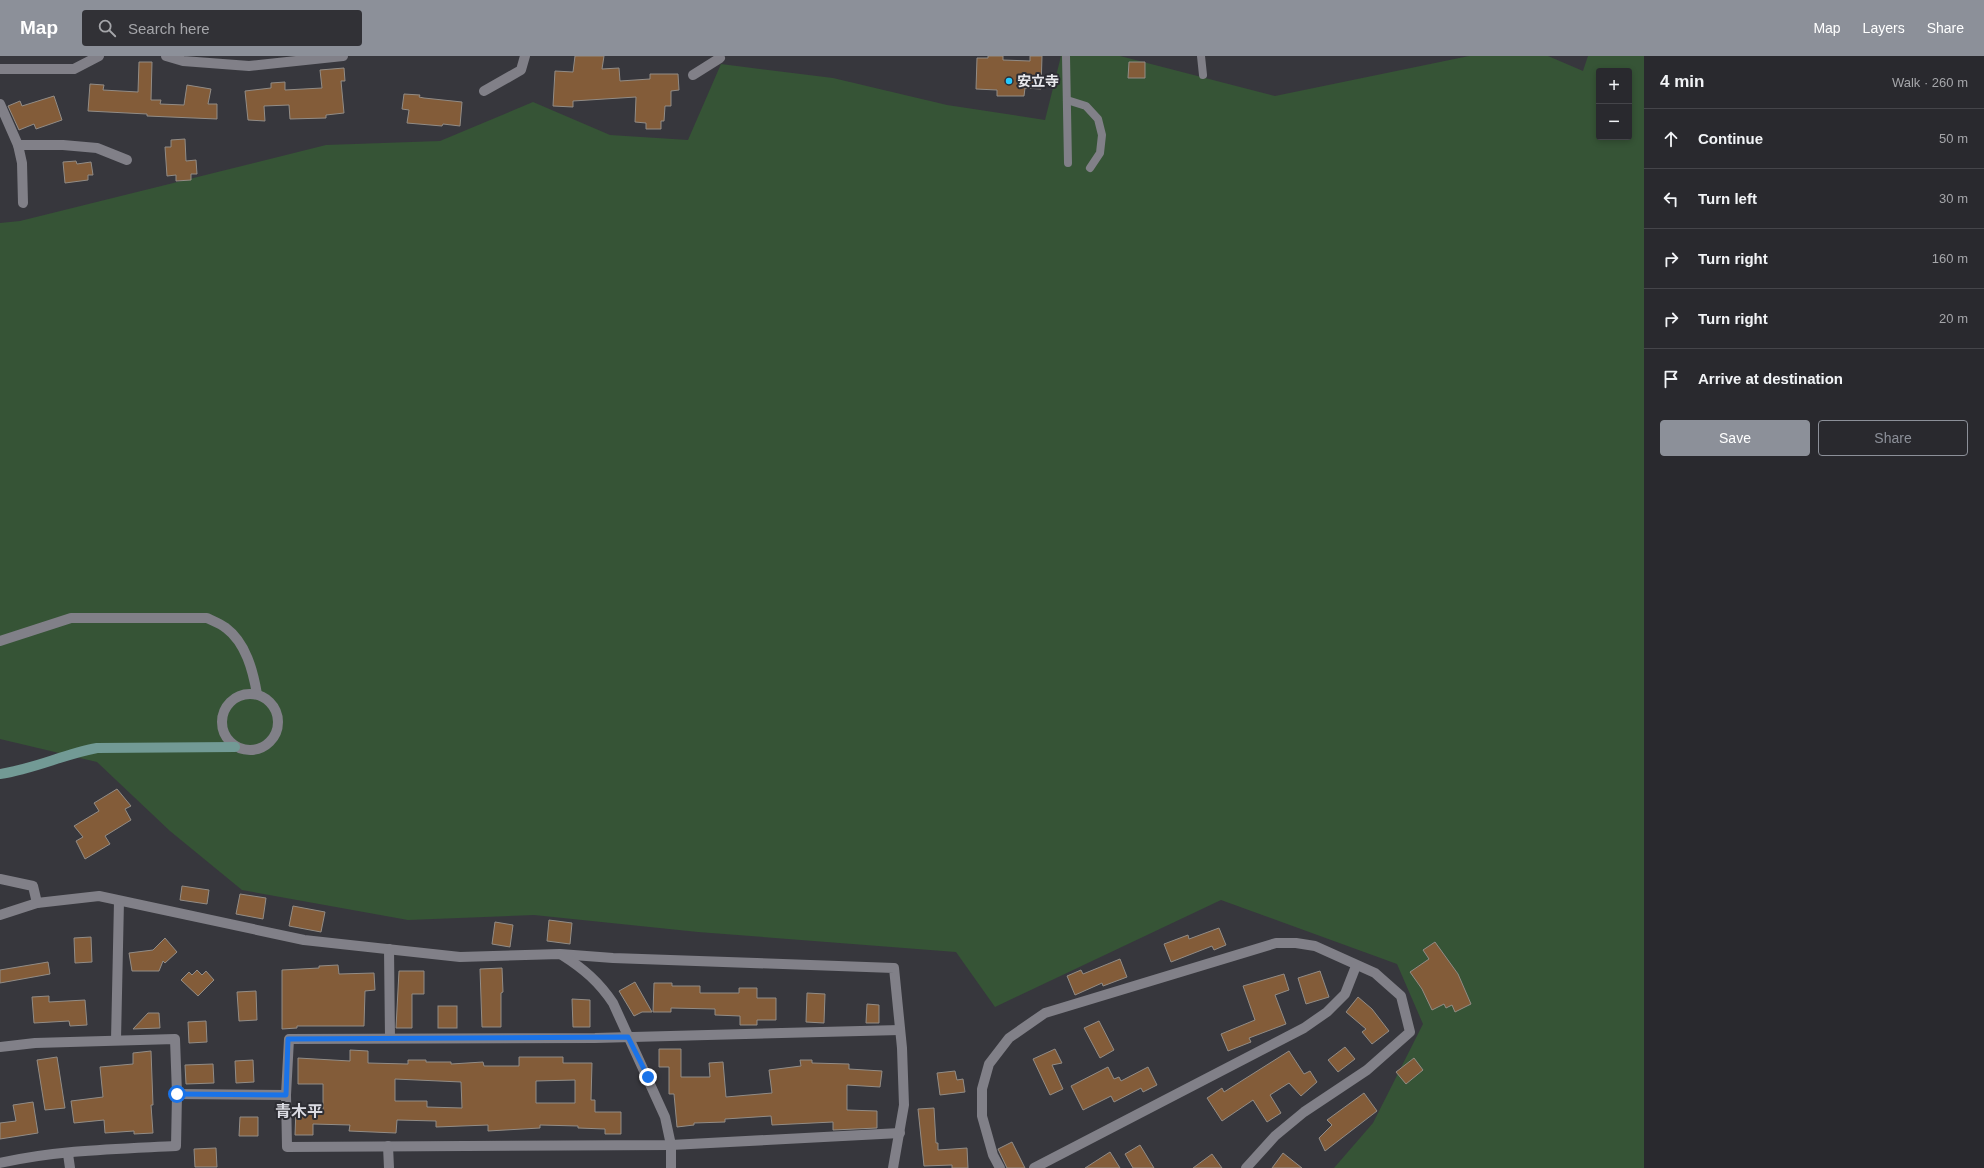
<!DOCTYPE html>
<html lang="en">
<head>
<meta charset="utf-8">
<style>
	body { margin:0; font-family:Helvetica,"Noto Sans JP",sans-serif; background:#313136; color:#f1f3f6 }
	.controls { position:absolute; right:12px; top:12px; display:grid; overflow:hidden; border-radius:4px; box-shadow:0 2px 6px #0003 }
	.controls button { width:36px; height:36px; display:grid; place-items:center; padding:0; border:0; border-bottom:1px solid #45454a; background:#29292e; color:#f1f3f6; font:20px sans-serif }
	.stop { position:absolute; width:12px; height:12px; margin:-9px; border:3px solid #1a73e8; border-radius:50%; background:#fff }
	.stop.end { background:#1a73e8; border-color:#fff; box-shadow:0 1px 4px #0008 }
	.list { margin:0; padding:0; list-style:none }
	h2 { display:flex; justify-content:space-between; align-items:center; height:52px; margin:0; padding:0 16px; font-size:17px }
	h2 small { font-size:13px; font-weight:400; color:#a5a6aa }
	.list li { display:grid; grid-template-columns:26px 1fr auto; gap:12px; align-items:center; box-sizing:border-box; height:60px; padding:0 16px; border-top:1px solid #45454a }
	.list b { display:block; font-size:15px; white-space:nowrap }
	.list em { font-size:13px; font-style:normal; color:#a5a6aa }
	.actions { display:flex; gap:8px; padding:12px 16px }
	.actions a { flex:1; padding:9px 0; border:1px solid #8c9099; border-radius:4px; text-align:center; font-size:14px; color:#8c9099 }
	.actions .main { background:#8c9099; color:#fff }
	.icon { flex:none; width:22px; height:22px; fill:none; stroke:currentColor; stroke-width:2; stroke-linecap:round; stroke-linejoin:round }
	.map { position:relative; flex:none; width:1644px; height:1112px; overflow:hidden }
	header { display:flex; align-items:center; gap:24px; box-sizing:border-box; height:56px; padding:0 20px; background:#8c9099; color:#fff }
	header strong { font-size:19px }
	nav { display:flex; gap:22px; margin-inline-start:auto; font-size:14px }
	.search { width:280px; height:36px; background:#313136; display:flex; align-items:center; gap:10px; box-sizing:border-box; padding:0 14px; border-radius:4px; color:#a5a6aa; font-size:15px }
	main { display:flex }
	aside { flex:1; background:#29292e }
	.map>svg:first-child { display:block }
</style>
</head>
<body>
<header>
<strong>Map</strong>
<div class="search"><svg class="icon" aria-label="search" viewBox="0 0 24 24"><circle cx="10" cy="10" r="6"/><path d="M15 15l6 6"/></svg>Search here</div>
<nav><a>Map</a><a>Layers</a><a>Share</a></nav>
</header>
<main>
<div class="map">
<svg width="1644" height="1112" viewBox="0 0 1644 1112">
	<rect width="100%" height="100%" fill="#37373d"/>
	<path fill="#365436" fill-rule="evenodd" d="M1061 0H1120L1275 40 1469 0H1548L1583 15 1588 0H1644V1112H1334L1373 1067 1423 968 1397 908 1221 844 995 951 956 896 698 876 534 859 408 864 242 834 170 775 97 706 0 683V167L20 165 326 89 440 85 533 46 610 79 688 84 721 8 833 22 947 49 1045 64ZM1599 15H1629V81H1599Z"/>
	<g fill="#835c39" stroke="#928c86" fill-rule="evenodd">
		<path d="M575 0H604L602 13 619 12 620 25 650 23V18H678L679 34 671 35V50H665L664 65H661V73H646V67L635 66 636 41 573 45V51L553 50 555 15 573 16Z"/>
		<path d="M988 0H1003V4L1030 5V0H1042L1041 33 1025 32 1024 40H997V34L976 33 977 2H988Z"/>
		<path d="M139 6H152L151 44H161L160 48 184 49 187 29 211 33 208 48H217V63L147 60V58L88 55 90 28 104 29 103 34 138 36Z"/>
		<path d="M1129 6H1145V22H1128Z"/>
		<path d="M344 12 345 25H341L344 57 326 59V62L290 63 289 49 264 50 265 65 248 64 245 35 271 32V27L285 26V34L322 32 320 14Z"/>
		<path d="M404 38 420 39 419 41 424 42 462 46 460 70 443 68 442 70 407 67 409 54 402 53Z"/>
		<path d="M54 40 62 64 36 73 34 68 19 74 8 50 20 45 22 50Z"/>
		<path d="M185 83 186 105 196 104 197 118H191V124L176 125V119L167 120 165 91H171V84Z"/>
		<path d="M76 105 77 108 91 106 93 119H88V124L65 127 63 106Z"/>
		<path d="M117 733 131 750 125 753 131 764 105 780 110 788 85 803 76 785 83 781 74 770 99 755 94 747Z"/>
		<path d="M182 830 209 834 207 848 180 844Z"/>
		<path d="M240 838 266 842 263 863 236 858Z"/>
		<path d="M293 850 325 856 321 876 289 870Z"/>
		<path d="M549 864 572 867 570 888 547 885Z"/>
		<path d="M495 866 513 869 510 891 492 888Z"/>
		<path d="M1219 872 1226 889 1214 894 1212 890 1171 906 1164 888 1188 879 1189 883Z"/>
		<path d="M91 881 92 906 75 907 74 882Z"/>
		<path d="M165 882 177 896 165 907 163 905 159 915H132L129 897 153 894Z"/>
		<path d="M1435 886 1458 918 1471 948 1455 956 1452 949 1446 952 1444 948 1432 954 1422 933 1410 916 1429 903 1423 894Z"/>
		<path d="M1120 903 1127 921 1103 930 1102 927 1075 939 1067 920 1081 914 1083 918Z"/>
		<path d="M48 906 50 918 0 927V914Z"/>
		<path d="M338 909 339 918 374 917 375 934 365 935 364 970H297V972L282 973V914L319 912V910Z"/>
		<path d="M502 912 503 936 501 937V971H482L480 913Z"/>
		<path d="M197 914 202 919 206 915 214 924 198 940 181 924 189 916 192 919Z"/>
		<path d="M399 915H424V938H412V972H396Z"/>
		<path d="M1320 915 1329 941 1306 948 1298 922Z"/>
		<path d="M1284 918 1289 934 1275 939 1286 968 1249 982 1251 986 1228 995 1221 978 1255 964 1243 930Z"/>
		<path d="M635 926 652 956H642L634 960 619 935Z"/>
		<path d="M654 927H672V930H700V937H739V932H757V942H776V964H757V969H740V960L715 959V953L671 952V956H653Z"/>
		<path d="M256 935 257 964 239 965 237 936Z"/>
		<path d="M807 937 825 938 824 967 806 966Z"/>
		<path d="M49 940V946L85 944 87 969 70 970 69 965 34 967 32 941Z"/>
		<path d="M1358 941 1372 953 1389 975 1372 988 1362 976 1366 973 1346 956Z"/>
		<path d="M572 943 590 944V971H573Z"/>
		<path d="M867 948 879 949V967H866Z"/>
		<rect x="438" y="950" width="19" height="22"/>
		<path d="M148 957H159L160 972 133 973Z"/>
		<path d="M206 965 207 986 189 987 188 966Z"/>
		<path d="M1099 965 1114 994 1100 1002 1084 972Z"/>
		<path d="M1345 991 1355 1003 1338 1016 1328 1004Z"/>
		<path d="M659 993H681V1021H710L709 1007 723 1006 726 1041 772 1037 769 1014 801 1010 800 1004H812V1007L849 1008V1013L882 1015 880 1031 847 1029V1054L877 1055V1072L833 1074V1066L772 1069 771 1060 725 1063V1066L694 1067V1069L677 1071 674 1038H669V1011H659Z"/>
		<path d="M1055 993 1062 1007 1052 1009 1063 1033 1050 1039 1033 1003Z"/>
		<path d="M350 994 368 995V1007L408 1008V1004H426V1006H451V1008L483 1006 484 1010H519V1001H563V1007H592L591 1044H595V1056H621V1078H605V1073L578 1072V1070L540 1069V1072L488 1075V1069L436 1071V1065L397 1064 396 1077 349 1075 350 1069 313 1068V1079H295L296 1053 323 1054V1028H298V1002L350 1005ZM395 1023 461 1026 462 1052 427 1051V1045H395ZM575 1024V1047H536V1025Z"/>
		<path d="M151 995 153 1049H151L153 1077 134 1078V1075L105 1077 104 1064 74 1067 71 1045 103 1041 100 1011 133 1008V997Z"/>
		<path d="M1289 995 1304 1018 1310 1015 1317 1026 1301 1040 1289 1027 1270 1039 1281 1057 1267 1066 1253 1044 1222 1065 1207 1042 1222 1032 1224 1036Z"/>
		<path d="M57 1001 65 1052 45 1054 37 1004Z"/>
		<path d="M1414 1002 1423 1014 1406 1028 1396 1016Z"/>
		<path d="M253 1004 254 1026 236 1027 235 1005Z"/>
		<path d="M213 1008 214 1027 186 1028 185 1009Z"/>
		<path d="M1108 1011 1114 1023 1119 1021 1121 1025 1148 1011 1157 1029 1143 1036 1141 1032 1114 1046 1111 1040 1083 1054 1071 1030Z"/>
		<path d="M955 1015 957 1024 963 1023 965 1036 940 1039 937 1017Z"/>
		<path d="M1364 1037 1377 1055 1325 1095 1319 1082 1332 1069 1327 1064Z"/>
		<path d="M33 1046 38 1077 0 1083V1067L16 1065 13 1049Z"/>
		<path d="M934 1052 936 1087H938V1094L967 1092 968 1112H952V1109L924 1110 918 1053Z"/>
		<path d="M240 1061H258V1080H239Z"/>
		<path d="M1012 1086 1025 1112H1007L998 1093Z"/>
		<path d="M1140 1089 1154 1112H1133L1125 1098Z"/>
		<path d="M216 1092 217 1111H195L194 1093Z"/>
		<path d="M1110 1096 1120 1112H1085Z"/>
		<path d="M1283 1097 1302 1112H1272Z"/>
		<path d="M1212 1098 1222 1112H1193Z"/>
	</g>
	<g fill="none" stroke-linecap="round" stroke-linejoin="round">
		<g stroke="#818088" stroke-width="8">
			<path d="M1066 0 1068 107"/>
			<path d="M1201 0 1203 19"/>
			<path d="M1067 44 1086 50 1098 63 1102 79 1100 97 1090 112"/>
		</g>
		<g stroke="#818088" stroke-width="10">
			<path d="M166 0 183 5 249 10 343 0"/>
			<path d="M0 13H74L99 0"/>
			<path d="M693 19 720 2 719 0"/>
			<path d="M484 35 521 14 525 0"/>
			<path d="M0 48 18 89 22 107 23 147"/>
			<path d="M18 89H63L97 92 127 104"/>
			<path d="M0 585 71 562H207C213 565 221 568 226 572 246 587 253 615 257 638"/>
			<circle cx="250" cy="666" r="28"/>
			<path d="M0 823 33 830 37 847"/>
			<path d="M0 859 37 847 99 840 304 884 460 901 560 898 613 902 894 912 902 992 904 1049 893 1112"/>
			<path d="M389 893 390 982"/>
			<path d="M562 899C584 913 599 926 613 947L665 1061 671 1089V1112"/>
			<path d="M116 984 119 845"/>
			<path d="M0 991 35 987 175 983 177 1038 176 1090C117 1093 57 1094 0 1107"/>
			<path d="M177 1038 286 1039"/>
			<path d="M900 1077 671 1089 287 1091 286 1039 289 983 595 982 900 974"/>
			<path d="M388 1090 389 1112"/>
			<path d="M68 1098 70 1112"/>
			<path d="M1000 1112 993 1099 982 1060V1033L989 1008 1009 982 1045 957 1276 887H1296L1315 890 1375 917 1401 940 1410 976 1367 1014 1304 1056 1275 1080 1246 1112"/>
			<path d="M1034 1112 1304 972 1327 956 1345 938 1356 910"/>
		</g>
		<path stroke="#729a95" stroke-width="10" d="M0 718C34 713 64 698 97 692L235 691"/>
	</g>
	<g fill="none" stroke-linecap="round" stroke-linejoin="round">
		<path stroke="#1a73e8" stroke-width="5" d="M177 1038 286 1039 288 983 628 981 648 1021"/>
	</g>
	<circle fill="#23c9fe" stroke="#2d2d33" stroke-width="1.5" cx="1009" cy="25" r="4"/>
	<g text-anchor="middle" dominant-baseline="central" stroke-width="4" stroke-linejoin="round" paint-order="stroke">
		<g font-size="14" font-weight="bold" fill="#e9e9ed" stroke="#2d2d33" text-anchor="start">
			<text x="1017" y="25">安立寺</text>
		</g>
		<g font-size="16" font-weight="bold" fill="#dbdbe3" stroke="#2d2d33">
			<text x="299" y="1055">青木平</text>
		</g>
	</g>
</svg>
<div class="controls">
<button>+</button>
<button>−</button>
</div>
<div class="stop" style="left:177px;top:1038px"></div>
<div class="stop end" style="left:648px;top:1021px"></div>
</div>
<aside>
<h2>4 min<small>Walk · 260 m</small></h2>
<ul class="list">
<li><svg class="icon" aria-label="ahead" viewBox="0 0 24 24"><path d="M12 20V5M6 11l6-6 6 6"/></svg><div><b>Continue</b></div><em>50 m</em></li>
<li><svg class="icon" aria-label="left" viewBox="0 0 24 24"><path d="M17 20v-9H6M10 6l-5 5 5 5"/></svg><div><b>Turn left</b></div><em>30 m</em></li>
<li><svg class="icon" aria-label="right" viewBox="0 0 24 24"><path d="M7 20v-9h11M14 6l5 5-5 5"/></svg><div><b>Turn right</b></div><em>160 m</em></li>
<li><svg class="icon" aria-label="right" viewBox="0 0 24 24"><path d="M7 20v-9h11M14 6l5 5-5 5"/></svg><div><b>Turn right</b></div><em>20 m</em></li>
<li><svg class="icon" aria-label="arrive" viewBox="0 0 24 24"><path d="M6 21V4h12l-3 4 3 4H6"/></svg><div><b>Arrive at destination</b></div></li>
</ul>
<div class="actions"><a class="main">Save</a><a>Share</a></div>
</aside>
</main>
</body>
</html>
